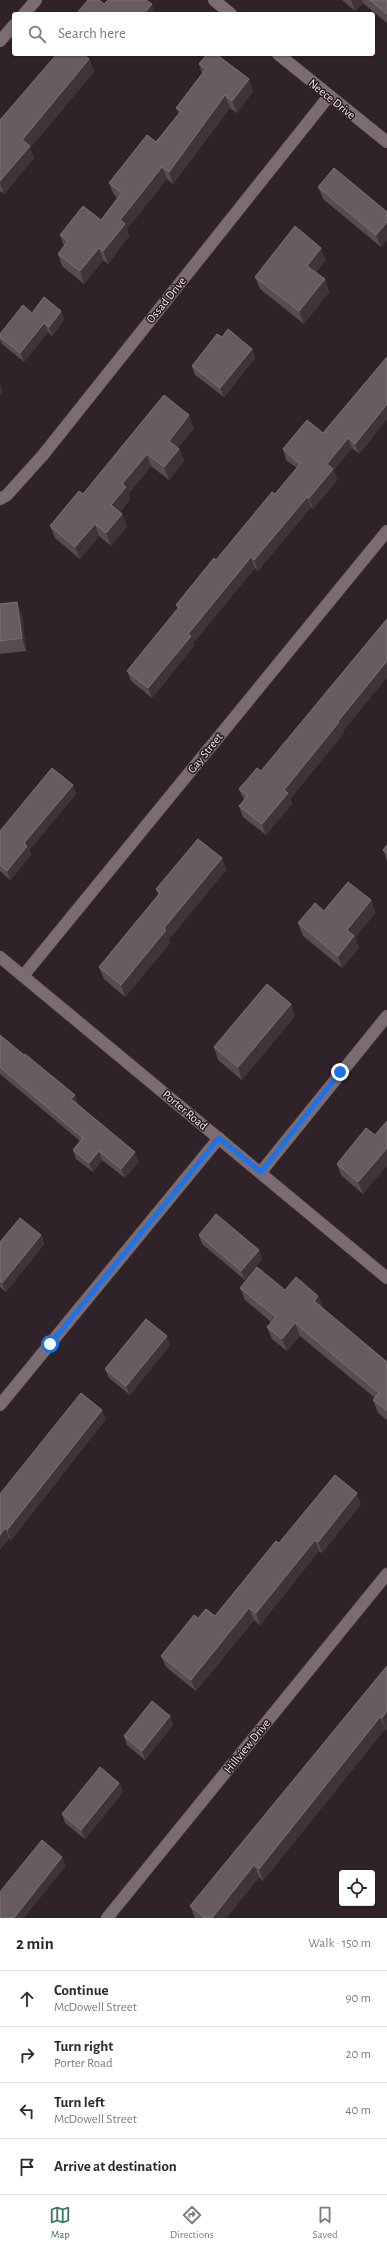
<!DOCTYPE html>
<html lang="en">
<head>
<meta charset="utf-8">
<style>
	body { margin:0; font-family:"Alegreya Sans",sans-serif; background:#f2f2f3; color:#2b2b33 }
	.controls { position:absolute; right:12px; bottom:12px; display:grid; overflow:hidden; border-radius:4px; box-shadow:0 1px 3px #0004 }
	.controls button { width:36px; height:36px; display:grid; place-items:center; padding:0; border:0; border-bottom:1px solid #e1e1e2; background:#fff; color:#2b2b33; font:20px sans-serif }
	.stop { position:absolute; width:12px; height:12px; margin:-9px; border:3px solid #1a73e8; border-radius:50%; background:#fff }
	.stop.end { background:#1a73e8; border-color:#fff; box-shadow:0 1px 4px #0008 }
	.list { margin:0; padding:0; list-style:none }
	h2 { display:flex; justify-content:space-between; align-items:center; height:52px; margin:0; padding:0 16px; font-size:17px }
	h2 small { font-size:13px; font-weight:400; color:#7c7c81 }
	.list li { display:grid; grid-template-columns:26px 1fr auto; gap:12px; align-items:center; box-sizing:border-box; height:56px; padding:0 16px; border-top:1px solid #e1e1e2 }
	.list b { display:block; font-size:15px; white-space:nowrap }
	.list p { margin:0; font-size:13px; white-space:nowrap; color:#7c7c81 }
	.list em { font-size:13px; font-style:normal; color:#7c7c81 }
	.icon { flex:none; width:22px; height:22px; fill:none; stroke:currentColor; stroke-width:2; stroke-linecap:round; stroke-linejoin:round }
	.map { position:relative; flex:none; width:387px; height:1918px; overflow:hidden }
	.search { position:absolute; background:#fff; box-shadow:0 1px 3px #0004; left:12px; right:12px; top:12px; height:44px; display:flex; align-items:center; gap:10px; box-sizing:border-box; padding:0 14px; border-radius:4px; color:#7c7c81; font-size:15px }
	.sheet { height:276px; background:#fff }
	nav { display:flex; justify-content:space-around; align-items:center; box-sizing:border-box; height:56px; border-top:1px solid #e1e1e2; background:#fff; font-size:11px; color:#7c7c81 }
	nav a { display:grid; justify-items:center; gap:2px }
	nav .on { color:#377763 }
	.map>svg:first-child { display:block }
</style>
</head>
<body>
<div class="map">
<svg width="387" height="1918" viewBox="0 0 387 1918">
	<rect width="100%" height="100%" fill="#2f2229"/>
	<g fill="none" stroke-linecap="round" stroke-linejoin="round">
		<g stroke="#463d42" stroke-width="13">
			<g id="minor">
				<path d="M214 0 231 14"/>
				<path d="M24 14 36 0"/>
				<path d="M0 41 14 25"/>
				<path d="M278 54 387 142"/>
				<path d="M0 499 7 495 43 455 329 96"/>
				<path d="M0 957 387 1278"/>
				<path d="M23 976 387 531"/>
				<path d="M261 1172 387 1016"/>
				<path d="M0 1405 219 1138"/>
				<path d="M107 1918 387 1574"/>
			</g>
		</g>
		<use href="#minor" stroke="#7b6c74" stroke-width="12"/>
	</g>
	<g fill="#584b52">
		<path d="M342 0H387V23L363 3 355 11Z"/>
		<path d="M89 59 94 72 30 148 34 158 4 194 0 191V120Z"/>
		<path d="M199 64 249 79 253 91 237 113 230 108 173 184 167 179 127 229 129 236 108 264 103 260 84 284 62 266 58 254 64 246 60 235 101 220 117 198 114 195 109 183 156 142 179 114 176 108 202 73Z"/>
		<path d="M318 187 387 212 381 247 323 199Z"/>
		<path d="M326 260 316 272 325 279 329 292 304 324 260 289 255 277Z"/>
		<path d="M61 311 64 320 52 336 48 332 24 362 2 344 0 340V334L32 313Z"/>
		<path d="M222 337 252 349 255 358 224 397 195 375 192 366Z"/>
		<path d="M387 357V419L359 454 352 448 334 470 337 480 313 509 311 507 258 571 255 568 193 643 194 646 152 698 131 681 127 671 178 609 176 605 275 494 297 468 286 460 283 449 323 433Z"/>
		<path d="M164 395 194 428 178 448 179 449 184 461 169 480 151 466 128 494 130 499 120 512 122 514 127 526 111 546 99 536 80 559 55 538 50 526 83 494Z"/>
		<path d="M0 604 22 615 26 651 0 654Z"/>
		<path d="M387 619V677L343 731 344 733 290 799 292 804 266 835 243 817 239 806 244 800 239 789 261 771Z"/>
		<path d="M73 785 76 794 29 850 31 855 10 880 0 871V831Z"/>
		<path d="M387 845V861L383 850Z"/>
		<path d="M222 858 226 870 169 939 170 943 125 997 104 979 99 967 158 895 156 889Z"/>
		<path d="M371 900 375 913 355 938 359 948 342 968 303 936 298 923 324 911Z"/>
		<path d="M295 1016 242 1080 218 1060 214 1047Z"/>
		<path d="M0 1035 78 1104H77L139 1161 125 1178 102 1160 93 1172 76 1159 73 1150 80 1141 0 1074Z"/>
		<path d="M387 1121V1165L363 1194 341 1175 337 1164 375 1135Z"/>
		<path d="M41 1235 44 1244 6 1292 0 1287V1242Z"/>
		<path d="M199 1235 259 1250 262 1259 245 1280 202 1244Z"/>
		<path d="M240 1288 285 1290 318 1296 323 1308 387 1362V1420L378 1413 373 1400 375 1398 300 1336 287 1351 272 1339 267 1327 271 1322 245 1300Z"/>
		<path d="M170 1345 130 1395 109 1378 105 1369Z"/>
		<path d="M106 1419 11 1540 9 1538 0 1549V1494Z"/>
		<path d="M361 1504 322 1553 319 1551 260 1625 254 1620 196 1691 166 1667 161 1656 198 1618 215 1616 279 1543Z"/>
		<path d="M387 1666V1729L386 1730 385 1729 263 1881 259 1877 226 1918H195L190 1906Z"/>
		<path d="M170 1716 173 1725 145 1760 127 1745 124 1736Z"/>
		<path d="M119 1783 123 1792 85 1839 65 1823 62 1814Z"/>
	</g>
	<g fill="#40333a">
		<path d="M351 0H362L363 3 355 11Z"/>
		<path d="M152 4 155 14H144Z"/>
		<path d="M89 59 94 72 30 148 34 158 4 194 0 183V181L22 140Z"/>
		<path d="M249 79 253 91 237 113 232 101Z"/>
		<path d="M225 95 230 108 173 184 169 172Z"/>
		<path d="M162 167 167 179 127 229 129 236 108 264 103 251 120 220Z"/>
		<path d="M387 222V240L381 247 376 235Z"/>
		<path d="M99 248 103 260 84 284 80 271Z"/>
		<path d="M321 248 326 260 312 278 307 266Z"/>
		<path d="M325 279 329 292 304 324 299 311Z"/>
		<path d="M61 311 64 320 52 336 49 327Z"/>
		<path d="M44 323 48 332 24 362 20 353Z"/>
		<path d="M252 349 255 358 224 397 220 388Z"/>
		<path d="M0 384 3 393 0 396Z"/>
		<path d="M387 404V419L359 454 355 444Z"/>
		<path d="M189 415 194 428 174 453 169 441Z"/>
		<path d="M348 438 352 448 334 470 337 480 313 509 309 498 327 464Z"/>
		<path d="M179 449 184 461 169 480 164 467Z"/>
		<path d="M147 454 151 466 128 494 130 499 116 517 111 505 122 484Z"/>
		<path d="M307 497 311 507 258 571 254 560Z"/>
		<path d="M122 514 127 526 111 546 106 533Z"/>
		<path d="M95 524 99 536 80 559 75 547Z"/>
		<path d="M251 557 255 568 193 643 194 646 152 698 148 688 188 634Z"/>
		<path d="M17 602 22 615 26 651 22 638Z"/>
		<path d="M387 661V677L343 731 344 733 290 799 292 804 266 835 262 824 284 790Z"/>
		<path d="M73 785 76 794 29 850 31 855 10 880 7 871 24 843Z"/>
		<path d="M222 858 226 870 169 939 170 943 125 997 121 985 164 928Z"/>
		<path d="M371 900 375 913 355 938 359 948 342 968 338 956 347 930Z"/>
		<path d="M291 1004 295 1016 242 1080 238 1067Z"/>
		<path d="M75 1095 78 1104 74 1108 71 1099Z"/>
		<path d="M387 1148V1165L363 1194 358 1182Z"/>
		<path d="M99 1151 102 1160 93 1172 89 1163Z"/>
		<path d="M135 1152 139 1161 125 1178 121 1169Z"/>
		<path d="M41 1235 44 1244 6 1292 2 1283Z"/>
		<path d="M259 1250 262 1259 245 1280 241 1271Z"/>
		<path d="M318 1296 323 1308 314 1301Z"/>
		<path d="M295 1323 300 1336 287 1351 282 1339Z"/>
		<path d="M167 1336 170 1345 130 1395 126 1386Z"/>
		<path d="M102 1410 106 1419 11 1540 7 1530Z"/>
		<path d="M357 1493 361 1504 322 1553 318 1542Z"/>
		<path d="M5 1528 9 1538 0 1549V1535Z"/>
		<path d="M315 1540 319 1551 260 1625 256 1613Z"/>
		<path d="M249 1608 254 1620 196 1691 191 1680Z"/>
		<path d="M387 1711V1729L386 1730 382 1718Z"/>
		<path d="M170 1716 173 1725 145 1760 142 1751Z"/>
		<path d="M380 1717 385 1729 263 1881 259 1869Z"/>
		<path d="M119 1783 123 1792 85 1839 81 1830Z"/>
		<path d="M62 1857 66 1866 24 1918H14Z"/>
		<path d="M254 1865 259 1877 226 1918H212Z"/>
	</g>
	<g fill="#685c62" stroke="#7e7278">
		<path d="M88 0H99L104 4 108 0H146L152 4 144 14H78L77 13Z"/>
		<path d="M370 0H387V14Z"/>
		<path d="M57 54H83L89 59 22 140 30 146 0 181V120Z"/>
		<path d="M207 54H216L249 79 232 101 225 95 169 172 162 167 120 220 125 224 103 251 99 248 80 271 58 254 68 241 60 235 83 206 101 220 122 193 109 183 147 135 156 142 181 111 176 108 206 69 199 64Z"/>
		<path d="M334 168 387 212V222L376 235 318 187Z"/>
		<path d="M295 226 321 248 307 266 325 279 299 311 255 277Z"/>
		<path d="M44 297 61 311 49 327 44 323 20 353 0 337V334L23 305 32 313Z"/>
		<path d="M228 329 252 349 220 388 192 366 217 334 222 337Z"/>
		<path d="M387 357V404L355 444 348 438 327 464 333 469 309 498 307 497 254 560 251 557 188 634 191 636 148 688 127 671 179 607 176 605 214 558 216 560 272 492 275 494 300 464 283 449 307 420 323 433Z"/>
		<path d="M164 395 189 415 169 441 179 449 164 467 147 454 122 484 126 487 111 505 122 514 106 533 95 524 75 547 50 526 79 491 83 494Z"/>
		<path d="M17 602 22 638 0 641V604Z"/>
		<path d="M387 619V661L338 721 339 722 284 790 288 793 262 824 239 806 248 796 239 789 257 768 261 771Z"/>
		<path d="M52 768 73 785 24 843 27 846 7 871 0 865V831Z"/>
		<path d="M198 839 222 858 164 928 166 930 121 985 99 967 160 893 156 889Z"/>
		<path d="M387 845V853L383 850Z"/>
		<path d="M348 882 371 900 347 930 354 936 338 956 298 923 315 903 324 911Z"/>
		<path d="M267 984 291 1004 238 1067 214 1047Z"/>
		<path d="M0 1035 24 1055 25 1054 75 1095 71 1099 135 1152 121 1169 99 1151 89 1163 73 1150 83 1138 0 1067Z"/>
		<path d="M387 1121V1148L358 1182 337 1164 366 1128 375 1135Z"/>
		<path d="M216 1214 259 1250 241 1271 199 1235Z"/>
		<path d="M20 1218 41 1235 2 1283 0 1281V1242Z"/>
		<path d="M257 1267 285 1290 296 1277 318 1296 314 1301 387 1362V1411L373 1400 379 1393 295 1323 282 1339 267 1327 276 1317 240 1288Z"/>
		<path d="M146 1319 167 1336 126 1386 105 1369Z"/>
		<path d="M81 1393 102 1410 7 1530 5 1528 0 1535V1494Z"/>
		<path d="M335 1475 357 1493 318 1542 315 1540 256 1613 249 1608 191 1680 161 1656 194 1615 198 1618 206 1609 215 1616 276 1541 279 1543Z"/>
		<path d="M387 1666V1711L382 1718 380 1717 259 1869 254 1865 212 1918H205L190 1906Z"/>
		<path d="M152 1701 170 1716 142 1751 124 1736Z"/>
		<path d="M100 1767 119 1783 81 1830 62 1814Z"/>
		<path d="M42 1840 62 1857 14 1918H0V1892Z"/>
	</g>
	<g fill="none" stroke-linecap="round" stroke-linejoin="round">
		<path stroke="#1a73e8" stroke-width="5" d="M50 1344 219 1138 261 1172 340 1072"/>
	</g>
	<g text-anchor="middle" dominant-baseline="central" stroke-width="3" stroke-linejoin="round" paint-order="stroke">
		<g font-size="12" fill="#f1e9ed" stroke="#251920">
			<text transform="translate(332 99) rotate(39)">Neece Drive</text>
			<text transform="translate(166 300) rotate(-51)">Ossad Drive</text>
			<text transform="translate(205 753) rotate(-51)">Gay Street</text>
			<text transform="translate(185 1110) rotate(40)">Porter Road</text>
			<text transform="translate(247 1746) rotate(-51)">Hillview Drive</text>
		</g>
	</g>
</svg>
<div class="controls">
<button><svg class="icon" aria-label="locate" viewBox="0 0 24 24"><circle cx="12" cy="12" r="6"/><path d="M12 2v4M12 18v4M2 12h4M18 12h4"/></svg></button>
</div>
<div class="stop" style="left:50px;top:1344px"></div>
<div class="stop end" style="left:340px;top:1072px"></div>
<div class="search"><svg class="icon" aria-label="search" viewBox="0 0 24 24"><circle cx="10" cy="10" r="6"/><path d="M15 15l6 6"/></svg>Search here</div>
</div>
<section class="sheet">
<h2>2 min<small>Walk · 150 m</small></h2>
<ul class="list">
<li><svg class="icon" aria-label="ahead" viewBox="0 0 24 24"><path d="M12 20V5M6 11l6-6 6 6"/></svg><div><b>Continue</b><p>McDowell Street</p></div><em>90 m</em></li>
<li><svg class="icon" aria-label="right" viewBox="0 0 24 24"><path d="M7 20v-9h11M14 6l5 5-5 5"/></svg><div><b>Turn right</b><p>Porter Road</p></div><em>20 m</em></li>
<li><svg class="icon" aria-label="left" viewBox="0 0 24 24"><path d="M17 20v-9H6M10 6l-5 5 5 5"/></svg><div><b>Turn left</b><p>McDowell Street</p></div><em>40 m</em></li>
<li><svg class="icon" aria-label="arrive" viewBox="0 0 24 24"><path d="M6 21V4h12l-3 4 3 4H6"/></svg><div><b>Arrive at destination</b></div></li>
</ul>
</section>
<nav>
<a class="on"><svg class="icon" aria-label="map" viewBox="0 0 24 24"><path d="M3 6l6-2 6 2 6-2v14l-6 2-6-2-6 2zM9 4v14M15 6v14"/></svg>Map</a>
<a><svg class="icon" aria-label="directions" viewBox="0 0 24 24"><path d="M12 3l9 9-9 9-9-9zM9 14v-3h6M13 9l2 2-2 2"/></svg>Directions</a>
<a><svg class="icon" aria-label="saved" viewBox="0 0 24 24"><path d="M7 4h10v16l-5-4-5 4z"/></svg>Saved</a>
</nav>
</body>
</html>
